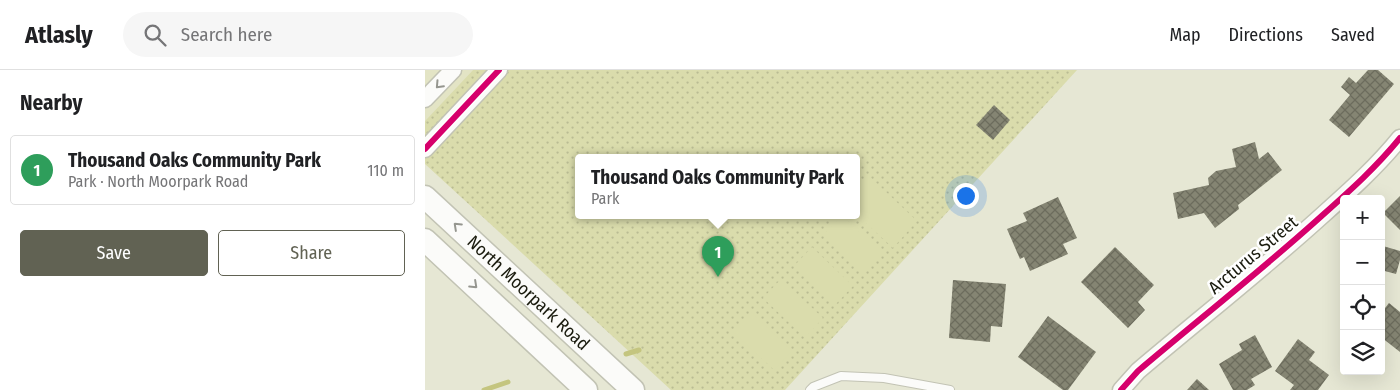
<!DOCTYPE html>
<html lang="en">
<head>
<meta charset="utf-8">
<style>
	body { margin:0; font-family:"Fira Sans Condensed",sans-serif; background:#f6f6f6; color:#202124 }
	.controls { position:absolute; right:15px; bottom:15px; display:grid; overflow:hidden; border-radius:5px; box-shadow:0 5px 20px #0002 }
	.controls button { width:45px; height:45px; display:grid; place-items:center; padding:0; border:0; border-bottom:1px solid #e0e0e0; background:#fff; color:#202124; font:25px sans-serif }
	.you { position:absolute; left:540px; top:125px; width:18px; height:18px; margin:-12px; border:4px solid #fff; border-radius:50%; background:#1a73e8; box-shadow:0 0 0 8px #1a73e833 }
	.badge { display:grid; place-items:center; width:32px; height:32px; border-radius:50%; background:#616253; color:#fff; font-size:16px; font-weight:700 }
	.pin { position:absolute; translate:-50% -41px; filter:drop-shadow(0 1px 2px #0008) }
	.pin::after { content:''; position:absolute; top:26px; width:18px; height:15px; background:inherit; clip-path:polygon(0 0,100% 0,50% 100%) }
	.popup { position:absolute; left:150px; top:84px; width:285px; height:65px; box-sizing:border-box; display:grid; place-content:center; border-radius:5px; background:#fff; filter:drop-shadow(0 1px 4px #0005); font-size:16px; white-space:nowrap; color:#757577 }
	.popup b { font-size:19px; color:#202124 }
	.popup::after { content:''; position:absolute; left:50%; top:100%; margin-left:-10px; border:10px solid transparent; border-top-color:#fff }
	.list { margin:0; padding:0; list-style:none }
	h2 { display:flex; justify-content:space-between; align-items:center; height:65px; margin:0; padding:0 20px; font-size:21px }
	h2 small { font-size:16px; font-weight:400; color:#757577 }
	.list li { display:grid; grid-template-columns:32px 1fr auto; gap:15px; align-items:center; box-sizing:border-box; height:70px; margin:0 10px 10px; padding:0 10px; border:1px solid #e0e0e0; border-radius:5px }
	.list b { display:block; font-size:19px; white-space:nowrap }
	.list p { margin:0; font-size:16px; white-space:nowrap; color:#757577 }
	.list em { font-size:16px; font-style:normal; color:#757577 }
	.actions { display:flex; gap:10px; padding:15px 20px }
	.actions a { flex:1; padding:11px 0; border:1px solid #616253; border-radius:5px; text-align:center; font-size:18px; color:#616253 }
	.actions .main { background:#616253; color:#fff }
	.icon { flex:none; width:28px; height:28px; fill:none; stroke:currentColor; stroke-width:2; stroke-linecap:round; stroke-linejoin:round }
	.map { position:relative; flex:none; width:975px; height:320px; overflow:hidden }
	header { display:flex; align-items:center; gap:30px; box-sizing:border-box; height:70px; padding:0 25px; background:#fff; border-bottom:1px solid #e0e0e0 }
	header strong { font-size:24px }
	nav { display:flex; gap:28px; margin-inline-start:auto; font-size:18px }
	.search { width:350px; height:45px; background:#f6f6f6; display:flex; align-items:center; gap:12px; box-sizing:border-box; padding:0 18px; border-radius:28px; color:#757577; font-size:19px }
	main { display:flex }
	aside { flex:1; background:#fff }
	.map>svg:first-child { display:block }
</style>
</head>
<body>
<header>
<strong>Atlasly</strong>
<div class="search"><svg class="icon" aria-label="search" viewBox="0 0 24 24"><circle cx="10" cy="10" r="6"/><path d="M15 15l6 6"/></svg>Search here</div>
<nav><a>Map</a><a>Directions</a><a>Saved</a></nav>
</header>
<main>
<aside>
<h2>Nearby<small></small></h2>
<ul class="list">
<li><span class="badge" style="background:#2e9e5b">1</span><div><b>Thousand Oaks Community Park</b><p>Park · North Moorpark Road</p></div><em>110 m</em></li>
</ul>
<div class="actions"><a class="main">Save</a><a>Share</a></div>
</aside>
<div class="map">
<svg width="975" height="320" viewBox="0 0 975 320">
	<defs>
		<pattern id="park-dots" width="8" height="8" patternUnits="userSpaceOnUse" patternTransform="scale(1.25)"><rect width="8" height="8" fill="#dadcac"/><path d="M2 2h.1M6 6h.1" fill="none" stroke="#babc93" stroke-width="1.8" stroke-linecap="round"/></pattern>
		<pattern id="building-cross-hatch" width="8" height="8" patternUnits="userSpaceOnUse" patternTransform="scale(1.25)"><rect width="8" height="8" fill="#858573"/><path d="M0 0l8 8M0 8l8-8" fill="none" stroke="#6c6c5d"/></pattern>
	</defs>
	<rect width="100%" height="100%" fill="#e6e7d4"/>
	<path fill="#e3e4c5" d="M0 0H48L0 51Z"/>
	<path fill="url(#park-dots)" fill-rule="evenodd" d="M48 0H652L360 320H246L0 94V51ZM154 88H432V146H154Z"/>
	<g fill="#dadcac">
		<path d="M443 105 492 151 468 178 432 145V117Z"/>
		<path d="M416 146H418L458 184 440 203 399 164Z"/>
		<path d="M387 177 428 216 410 235 369 196Z"/>
		<path d="M356 209 398 248 380 268 338 228Z"/>
		<path d="M326 242 367 281 349 300 307 261Z"/>
	</g>
	<g fill="none" stroke-linecap="round" stroke-linejoin="round">
		<g stroke="#c4c57f" stroke-width="5">
			<path d="M201 284 214 280"/>
			<path d="M59 320 83 312"/>
		</g>
	</g>
	<g fill="url(#building-cross-hatch)">
		<path d="M943 0H953L969 14 924 67 904 50 925 25 916 17 924 7 931 13Z"/>
		<path d="M569 35 585 50 568 70 551 55Z"/>
		<path d="M830 72 834 89 843 82 857 100 813 135 814 139 790 158 779 143 753 149 748 123 784 115 783 108 791 101 811 97 807 79Z"/>
		<path d="M975 126V160L958 143Z"/>
		<path d="M633 127 652 168 638 174 643 184 605 201 599 187 595 189 582 159 602 151 598 143Z"/>
		<path d="M958 176 975 181V190L971 204 956 200V181Z"/>
		<path d="M690 177 729 215 713 232 720 240 703 258 656 212Z"/>
		<path d="M528 210 581 214 577 257 566 256 565 272 524 268Z"/>
		<path d="M964 233 975 242V282L956 267V243Z"/>
		<path d="M623 246 671 282 643 320H638L593 287Z"/>
		<path d="M830 265 847 297 826 309 830 315 822 320H808L794 294 817 280 814 274Z"/>
		<path d="M873 269 890 282 884 290 904 305 893 320H865L869 315 850 301Z"/>
		<path d="M772 309 784 320H762Z"/>
	</g>
	<g fill="none" stroke-linecap="round" stroke-linejoin="round">
		<g stroke="#c2c3b4" stroke-width="10">
			<path id="service" d="M385 320 388 317 416 306 459 308 525 320"/>
		</g>
		<g stroke="#c2c3b4" stroke-width="19">
			<g id="minor">
				<path d="M0 29 28 0"/>
				<path d="M0 79 74 0"/>
				<path d="M696 320 713 301C772 251 833 203 891 151 920 125 950 99 975 68"/>
			</g>
		</g>
		<g stroke="#c2c3b4" stroke-width="25">
			<g id="secondary">
				<path id="s1" d="M0 127 208 320"/>
				<path d="M0 170 161 320"/>
			</g>
		</g>
		<use href="#service" stroke="#fbfbf9" stroke-width="8"/>
		<use href="#minor" stroke="#fbfbf9" stroke-width="16"/>
		<use href="#secondary" stroke="#fbfbf9" stroke-width="22"/>
		<g stroke="#fff" stroke-width="9">
			<g id="cycleway">
				<path d="M0 79 74 0"/>
				<path d="M696 320 713 301C772 251 833 203 891 151 920 125 950 99 975 68"/>
			</g>
		</g>
		<use href="#cycleway" stroke="#d6006c" stroke-width="6"/>
	</g>
	<defs><path id="oneway-chevron" d="M-2-3.5L2.5 0L-2 3.5" fill="none" stroke-width="1.6" stroke-linecap="round" stroke-linejoin="round" transform="scale(1.25)"/></defs>
	<g stroke="#95968f">
		<use href="#oneway-chevron" transform="translate(14 15) rotate(133)"/>
		<use href="#oneway-chevron" transform="translate(32 156) rotate(-137)"/>
		<use href="#oneway-chevron" transform="translate(49 215) rotate(43)"/>
	</g>
	<g text-anchor="middle" dominant-baseline="central" stroke-width="5" stroke-linejoin="round" paint-order="stroke">
		<g font-size="18" fill="#191a0d" stroke="#fff">
			<text transform="translate(828 185) rotate(-40)">Arcturus Street</text>
			<text stroke="none"><textPath href="#s1" startOffset="141">North Moorpark Road</textPath></text>
		</g>
	</g>
</svg>
<div class="controls">
<button>+</button>
<button>−</button>
<button><svg class="icon" aria-label="locate" viewBox="0 0 24 24"><circle cx="12" cy="12" r="6"/><path d="M12 2v4M12 18v4M2 12h4M18 12h4"/></svg></button>
<button><svg class="icon" aria-label="layers" viewBox="0 0 24 24"><path d="M12 4l9 5-9 5-9-5zM3 14l9 5 9-5"/></svg></button>
</div>
<div class="you"></div>
<div class="pin badge" style="left:293px;top:207px;background:#2e9e5b">1</div>
<div class="popup"><b>Thousand Oaks Community Park</b>Park</div>
</div>
</main>
</body>
</html>
